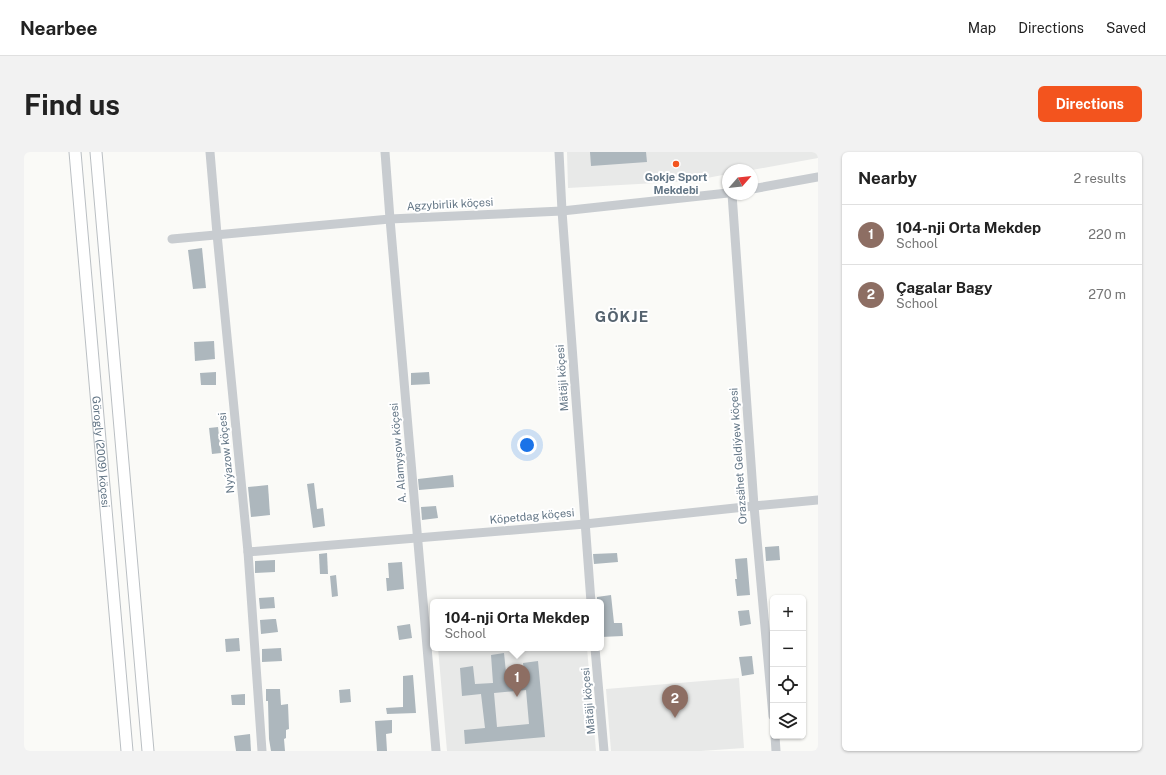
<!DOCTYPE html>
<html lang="en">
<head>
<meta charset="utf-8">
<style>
	body { margin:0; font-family:"Public Sans",sans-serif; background:#f2f2f2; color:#222 }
	.controls { position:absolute; right:12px; bottom:12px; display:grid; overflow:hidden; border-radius:6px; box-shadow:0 1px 3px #0004 }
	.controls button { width:36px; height:36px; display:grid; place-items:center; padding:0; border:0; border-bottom:1px solid #e0e0e0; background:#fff; color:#222; font:20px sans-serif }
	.compass { position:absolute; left:698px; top:12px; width:36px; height:36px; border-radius:50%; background:#fff; box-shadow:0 1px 3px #0004; rotate:62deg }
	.you { position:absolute; left:503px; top:293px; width:14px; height:14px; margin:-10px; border:3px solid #fff; border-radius:50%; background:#1a73e8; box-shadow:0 0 0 6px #1a73e833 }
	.badge { display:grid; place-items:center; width:26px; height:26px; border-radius:50%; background:#f3541e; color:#fff; font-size:13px; font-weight:700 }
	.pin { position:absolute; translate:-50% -33px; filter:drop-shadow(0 1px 2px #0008) }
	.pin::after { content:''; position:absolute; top:21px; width:14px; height:12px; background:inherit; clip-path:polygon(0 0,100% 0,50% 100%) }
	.popup { position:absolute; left:406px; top:447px; width:174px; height:52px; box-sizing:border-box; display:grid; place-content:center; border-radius:6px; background:#fff; filter:drop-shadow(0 1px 3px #0005); font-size:13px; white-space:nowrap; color:#767676 }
	.popup b { font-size:15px; color:#222 }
	.popup::after { content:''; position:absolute; left:50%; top:100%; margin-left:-8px; border:8px solid transparent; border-top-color:#fff }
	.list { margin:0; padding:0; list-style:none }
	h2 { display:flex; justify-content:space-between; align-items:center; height:52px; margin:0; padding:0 16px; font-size:17px }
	h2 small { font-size:13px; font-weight:400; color:#767676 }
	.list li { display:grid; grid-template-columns:26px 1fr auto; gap:12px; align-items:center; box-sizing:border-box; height:60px; padding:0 16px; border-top:1px solid #e0e0e0 }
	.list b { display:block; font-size:15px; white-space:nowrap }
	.list p { margin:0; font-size:13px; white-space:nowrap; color:#767676 }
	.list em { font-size:13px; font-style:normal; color:#767676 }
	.icon { flex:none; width:22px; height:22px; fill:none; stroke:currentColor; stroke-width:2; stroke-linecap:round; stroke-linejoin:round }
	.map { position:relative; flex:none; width:794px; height:599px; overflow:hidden; border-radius:6px }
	header { display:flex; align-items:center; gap:24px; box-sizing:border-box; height:56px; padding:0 20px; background:#fff; border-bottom:1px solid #e0e0e0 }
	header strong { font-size:19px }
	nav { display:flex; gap:22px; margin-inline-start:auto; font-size:14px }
	.intro { display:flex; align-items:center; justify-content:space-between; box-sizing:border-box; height:96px; padding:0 24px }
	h1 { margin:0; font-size:28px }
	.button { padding:10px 18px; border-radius:6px; background:#f3541e; color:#fff; font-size:14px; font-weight:700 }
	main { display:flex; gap:24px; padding:0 24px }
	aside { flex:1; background:#fff; border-radius:6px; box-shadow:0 1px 3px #0004 }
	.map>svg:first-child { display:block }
</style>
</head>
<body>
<header>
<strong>Nearbee</strong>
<nav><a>Map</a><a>Directions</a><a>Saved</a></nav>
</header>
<div class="intro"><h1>Find us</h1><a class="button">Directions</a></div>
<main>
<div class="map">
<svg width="794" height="599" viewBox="0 0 794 599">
	<rect width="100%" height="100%" fill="#fafaf7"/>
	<g fill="#e8e9e8">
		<path d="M543 0H794V6L728 18H704V22L667 29 544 36Z"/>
		<path d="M414 496H563L572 599H423Z"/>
		<path d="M715 526 720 596 677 599H587L582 537Z"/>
	</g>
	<g fill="#adb7bd" fill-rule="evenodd">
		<path d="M566 0H622L623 10 567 14Z"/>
		<path d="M178 96 182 136 169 137 164 98Z"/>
		<path d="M190 189 191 207 171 209 170 190Z"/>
		<path d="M192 220V233H177L176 221Z"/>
		<path d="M405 220 406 232 387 233V221Z"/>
		<path d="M194 275 197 301 188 302 185 276Z"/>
		<path d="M429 323 430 335 395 338 394 327Z"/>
		<path d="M290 331 293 357 299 356 301 374 289 376 283 332Z"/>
		<path d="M244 333 246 363 227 365 224 335Z"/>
		<path d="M412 354 414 366 398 368 397 355Z"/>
		<path d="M755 394 756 408 742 409 741 395Z"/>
		<path d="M303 401 304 422H296L295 402Z"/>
		<path d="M593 401 594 410 570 412 569 402Z"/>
		<path d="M723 406 726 443 713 444 711 427H713L711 407Z"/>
		<path d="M251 408V420L231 421V409Z"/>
		<path d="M378 410 380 437 363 439 362 426H365L364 411Z"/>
		<path d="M312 423 314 444 308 445 306 424Z"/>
		<path d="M587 443 590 471H598L599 484 577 485V450H573V445Z"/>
		<path d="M250 445 251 456 236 457 235 446Z"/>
		<path d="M725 458 727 472 716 474 714 459Z"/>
		<path d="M249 467H252L254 480 237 482 236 468Z"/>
		<path d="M386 472 388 486 375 488 373 474Z"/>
		<path d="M215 486 216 499 202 500 201 487Z"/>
		<path d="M257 496 258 509 238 510V497Z"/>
		<path d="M480 501 483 530 501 528 499 511 514 509 521 585 441 592 440 578 461 576 457 542 438 544 436 516 449 514 451 532 469 531 467 503ZM502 538 505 572 473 575 470 541Z"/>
		<path d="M728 504 730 522 718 524 715 505Z"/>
		<path d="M389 523 392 561 363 562 362 556 379 555V524Z"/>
		<path d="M242 537H256L257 553 264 552 265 577 262 578V586L260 587 261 599H247L245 587 244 549H242Z"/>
		<path d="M326 537 327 550 316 551 315 538Z"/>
		<path d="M221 542V553H208L207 543Z"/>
		<path d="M368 568V581L362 582 363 599H353L351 569Z"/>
		<path d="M226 582 227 599H212L210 584Z"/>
	</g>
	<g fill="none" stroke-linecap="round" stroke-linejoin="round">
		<g stroke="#babfc3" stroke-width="13">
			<g id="major">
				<path id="s1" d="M51 0 103 599"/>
				<path d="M72 0 124 599"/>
			</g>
		</g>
		<g stroke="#c8ccd0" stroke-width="9">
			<path d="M186 0 193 82 224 400 238 599"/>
			<path d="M361 0 366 67 412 599"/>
			<path d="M535 0 538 59 567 450"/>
			<path d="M728 37 794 25"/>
			<path d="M708 42 730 354 749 564"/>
			<path d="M148 87 366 67 538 59 704 41"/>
			<path d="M224 400 561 372 730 354 794 348"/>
			<path d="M571 496 580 599"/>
			<path d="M751 584 752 599"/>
		</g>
		<use href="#major" stroke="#fff" stroke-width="11"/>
	</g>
	<circle fill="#f3541e" stroke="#fff" stroke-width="1.5" cx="652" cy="12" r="4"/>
	<g text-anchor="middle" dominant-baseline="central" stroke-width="4" stroke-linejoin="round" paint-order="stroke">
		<g font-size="11" font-weight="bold" fill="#627585" stroke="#fff">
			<text x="652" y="25">Gokje Sport<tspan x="652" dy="13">Mekdebi</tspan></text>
		</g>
		<g font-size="11" fill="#627585" stroke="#fff">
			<text transform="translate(426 52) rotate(-3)">Agzybirlik köçesi</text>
			<text transform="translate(538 226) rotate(-94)">Mätäji köçesi</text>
			<text stroke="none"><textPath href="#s1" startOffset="301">Görogly (2009) köçesi</textPath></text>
			<text transform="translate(202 301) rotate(-96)">Nyýazow köçesi</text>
			<text transform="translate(374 301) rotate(-95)">A. Alamyşow köçesi</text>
			<text transform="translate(714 304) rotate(-94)">Orazsähet Geldiýew köçesi</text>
			<text transform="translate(508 364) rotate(-5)">Köpetdag köçesi</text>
			<text transform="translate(564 549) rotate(-95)">Mätäji köçesi</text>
		</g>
		<g font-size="15" font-weight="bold" letter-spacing="1" fill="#55636f" stroke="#fff">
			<text x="598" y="164">GÖKJE</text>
		</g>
	</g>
</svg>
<div class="controls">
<button>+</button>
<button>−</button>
<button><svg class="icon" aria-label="locate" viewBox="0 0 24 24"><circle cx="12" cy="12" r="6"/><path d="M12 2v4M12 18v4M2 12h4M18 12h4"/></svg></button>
<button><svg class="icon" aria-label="layers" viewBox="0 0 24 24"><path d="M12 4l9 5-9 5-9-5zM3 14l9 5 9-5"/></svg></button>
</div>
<svg class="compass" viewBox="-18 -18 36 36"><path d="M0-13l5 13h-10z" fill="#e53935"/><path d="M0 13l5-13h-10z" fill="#767676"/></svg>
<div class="you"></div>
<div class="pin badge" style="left:493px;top:545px;background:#8d6e63">1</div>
<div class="popup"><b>104-nji Orta Mekdep</b>School</div>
<div class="pin badge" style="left:651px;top:566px;background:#8d6e63">2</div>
</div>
<aside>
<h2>Nearby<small>2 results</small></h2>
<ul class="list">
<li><span class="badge" style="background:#8d6e63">1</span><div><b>104-nji Orta Mekdep</b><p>School</p></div><em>220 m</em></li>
<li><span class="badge" style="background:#8d6e63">2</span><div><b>Çagalar Bagy</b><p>School</p></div><em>270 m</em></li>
</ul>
</aside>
</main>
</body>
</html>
